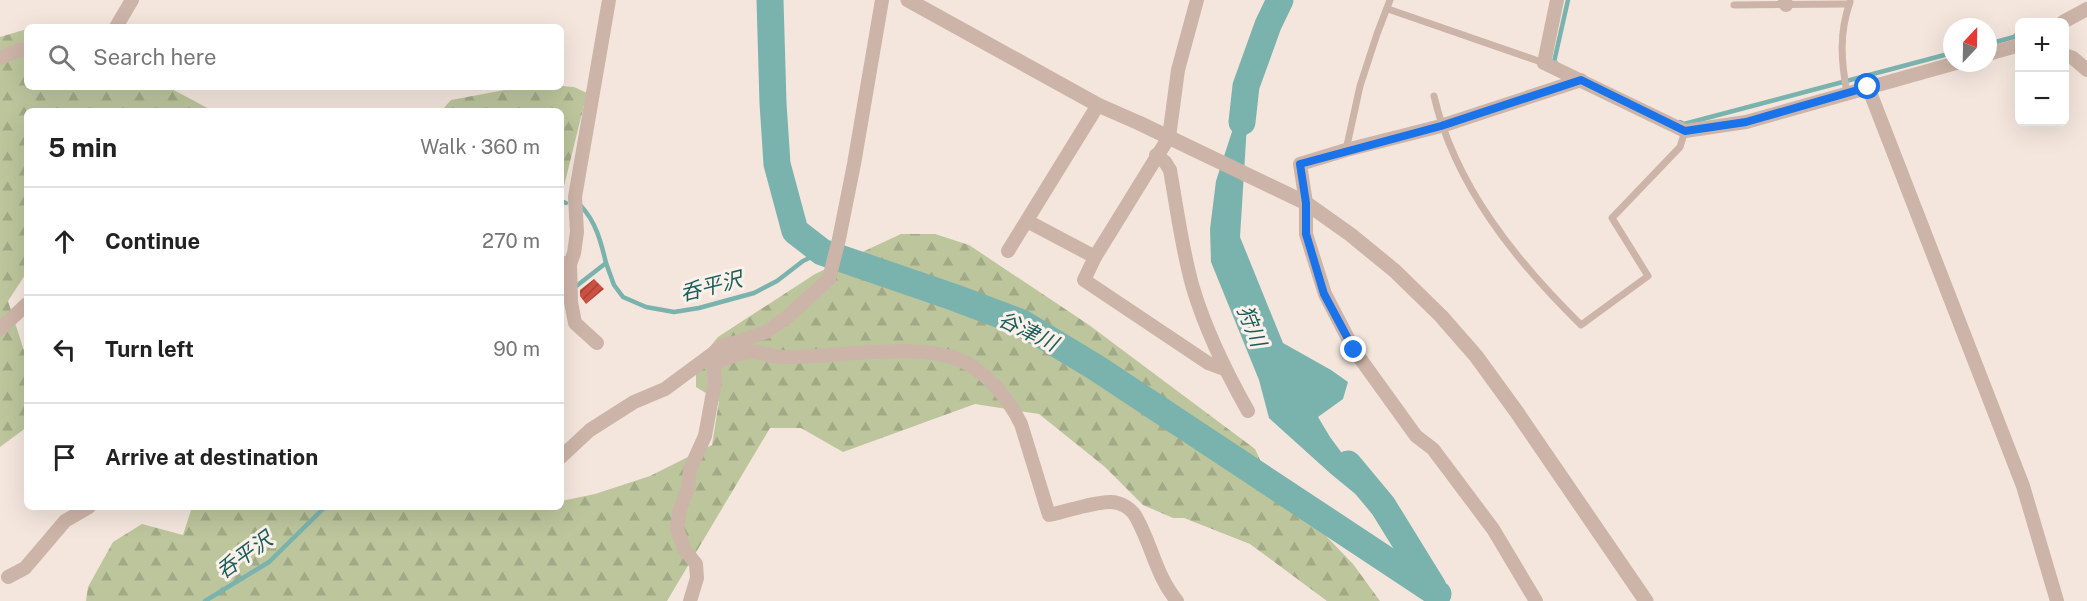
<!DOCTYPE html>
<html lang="en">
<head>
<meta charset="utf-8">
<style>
	body { margin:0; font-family:"Public Sans","Noto Sans JP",sans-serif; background:#f6f6f6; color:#222 }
	.controls { position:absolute; right:18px; top:18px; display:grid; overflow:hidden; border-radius:9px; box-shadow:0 6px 24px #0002 }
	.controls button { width:54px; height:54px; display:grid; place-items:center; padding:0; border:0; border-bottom:2px solid #e0e0e0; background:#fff; color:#222; font:30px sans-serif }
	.compass { position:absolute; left:1943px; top:18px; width:54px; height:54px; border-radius:50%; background:#fff; box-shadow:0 6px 24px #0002; rotate:22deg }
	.stop { position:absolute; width:18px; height:18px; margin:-14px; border:4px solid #1a73e8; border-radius:50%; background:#fff }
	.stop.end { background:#1a73e8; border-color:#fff; box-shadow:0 2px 6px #0008 }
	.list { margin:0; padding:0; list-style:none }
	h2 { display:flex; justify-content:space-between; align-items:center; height:78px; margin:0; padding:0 24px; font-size:26px }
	h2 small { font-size:20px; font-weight:400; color:#767676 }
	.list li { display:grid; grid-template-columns:39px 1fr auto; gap:18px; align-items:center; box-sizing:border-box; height:108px; padding:0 24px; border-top:2px solid #e0e0e0 }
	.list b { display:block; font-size:22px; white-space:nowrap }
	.list em { font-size:20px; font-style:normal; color:#767676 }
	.icon { flex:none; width:33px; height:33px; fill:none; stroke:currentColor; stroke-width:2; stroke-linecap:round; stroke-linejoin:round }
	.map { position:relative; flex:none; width:2087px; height:601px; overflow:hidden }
	.search { position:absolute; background:#fff; box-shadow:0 6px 24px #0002; left:24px; top:24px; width:540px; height:66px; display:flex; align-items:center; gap:15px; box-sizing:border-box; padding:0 21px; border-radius:9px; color:#767676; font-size:22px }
	.panel { position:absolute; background:#fff; box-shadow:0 6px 24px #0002; left:24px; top:108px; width:540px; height:402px; border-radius:9px }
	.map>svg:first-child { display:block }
</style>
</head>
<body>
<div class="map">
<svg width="2087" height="601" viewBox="0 0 2087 601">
	<defs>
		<pattern id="forest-firs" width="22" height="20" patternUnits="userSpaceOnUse" patternTransform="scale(1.5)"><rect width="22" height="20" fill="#bcc59c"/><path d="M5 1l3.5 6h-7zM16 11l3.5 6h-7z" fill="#a2a986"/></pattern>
		<pattern id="building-hatch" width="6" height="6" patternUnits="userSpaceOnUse" patternTransform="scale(1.5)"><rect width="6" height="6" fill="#ce5041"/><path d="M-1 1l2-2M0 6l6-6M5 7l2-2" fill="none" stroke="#a84336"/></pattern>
	</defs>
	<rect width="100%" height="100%" fill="#f4e6dd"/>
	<g fill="url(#forest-firs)">
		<path d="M27 29V87H168L213 111H27V272L8 301 27 360V427L0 447V37Z"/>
		<path d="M561 86 574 87 587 93 563 190H561V111H441L451 100 520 87Z"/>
		<path d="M901 234H935L969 245 1089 325 1255 449 1267 475 1353 564 1380 601H1327L1250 544 1184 518H1173L1143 505 1105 467 1039 414 975 404 843 452 801 428H770L667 601H86L88 587 113 542 142 524 183 535 192 507H561V501L595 494 650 476 712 445 719 401 696 387V374L704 354 718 337 815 274Z"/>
	</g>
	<path fill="#7ab3ae" d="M1250 76 1240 237 1283 343 1331 370 1348 382 1343 399 1318 417 1330 437 1390 518 1364 501 1331 474 1269 418 1259 380 1211 262 1210 229 1216 181Z"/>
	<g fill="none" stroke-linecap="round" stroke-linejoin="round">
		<g stroke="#7ab3ae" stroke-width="4.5">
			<path d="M1988 44 2014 37 2017 34"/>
			<path d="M1556 63 1554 62 1568 0"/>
			<path d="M1680 122 1684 124 1952 53"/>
			<path d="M561 201 566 203"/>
			<path d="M581 206C596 222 601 242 606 263"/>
			<path d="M561 298 606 263 614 285 623 297 646 307 674 312 699 308 754 293 777 281 803 261 822 252"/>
			<path d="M205 601 269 562 325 507"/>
		</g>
		<g stroke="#7ab3ae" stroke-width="27">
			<path d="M770 0 773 103 777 164 795 231 822 252 953 297 1022 323 1095 367 1438 594"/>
			<path d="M1242 122 1246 86 1268 25 1280 0"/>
			<path d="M1348 464 1383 506 1433 587"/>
		</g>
	</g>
	<path fill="url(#building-hatch)" d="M594 279 604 289 586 304 580 296V290Z"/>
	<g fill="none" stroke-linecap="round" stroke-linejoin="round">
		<g stroke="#cdb4a8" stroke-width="7">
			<path d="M1734 5 1849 4"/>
			<path d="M1388 9 1544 63"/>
			<path d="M1847 93C1841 61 1839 33 1850 2"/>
			<path d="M1434 96C1455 186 1516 261 1581 325L1648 276 1612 218 1680 147 1685 131"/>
			<path d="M1346 150 1360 86 1377 34 1390 0"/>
		</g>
		<g stroke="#cdb4a8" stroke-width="14">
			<path d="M1197 0 1178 70 1169 137 1095 257 1084 280 1208 363 1224 369"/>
			<path d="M1557 0 1544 63 1685 131 1746 122 1956 63"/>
			<path d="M1785 0 1786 5"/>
			<path d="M2063 22 2087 9"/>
			<path d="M116 27 132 0"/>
			<path d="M1988 54 2020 45"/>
			<path d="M2064 55 2073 58 2087 70"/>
			<path d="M0 58 19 50 27 49"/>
			<path d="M1868 87 2023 486 2057 601"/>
			<path d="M1156 155 1165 162 1170 170C1177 209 1182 250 1193 288 1206 331 1226 372 1248 411"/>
			<path d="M1027 221 1095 257"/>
			<path d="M1008 251 1098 105"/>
			<path d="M561 263 570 264 574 253 577 232 575 197 609 0"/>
			<path d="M570 264 571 302 575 323 597 343"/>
			<path d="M0 329 27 304"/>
			<path d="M713 364C725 359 739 352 753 352 763 353 774 357 784 357 835 358 922 340 966 363 990 376 1009 400 1021 424L1049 515C1069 511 1089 503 1109 502 1119 501 1131 508 1136 517 1152 545 1156 576 1177 601"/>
			<path d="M561 457 590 430 634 402 665 389 715 352"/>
			<path d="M8 577 25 568 65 521 89 507"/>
			<path d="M690 601 697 578 696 564 684 549 677 528 680 509 688 488 690 469 705 436 715 381 713 364 715 352 721 346 737 342 766 332 787 317 829 279 839 239 854 164 882 0"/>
			<path d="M1536 601 1493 529 1433 449 1416 436 1354 350 1325 294 1306 234V203L1300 164 1346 150 1441 126 1581 80"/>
		</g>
		<path stroke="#cdb4a8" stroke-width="15" d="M908 0 1098 105 1139 123 1306 203 1351 235 1395 271 1441 316 1476 356 1516 411 1646 601"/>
	</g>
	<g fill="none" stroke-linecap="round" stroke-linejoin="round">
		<path stroke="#1a73e8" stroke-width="8" d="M1354 350 1324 294 1306 234V203L1300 164 1441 126 1581 80 1685 131 1746 122 1868 87"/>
	</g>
	<g text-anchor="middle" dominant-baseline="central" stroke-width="6" stroke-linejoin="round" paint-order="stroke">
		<g font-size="21" font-style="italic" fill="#1b5e5a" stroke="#fbf1ea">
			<text transform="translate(711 286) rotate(-14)">呑平沢</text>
			<text transform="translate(1252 326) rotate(68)">狩川</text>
			<text transform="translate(1028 331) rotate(26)">谷津川</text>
			<text transform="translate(244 555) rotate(-36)">呑平沢</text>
		</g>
	</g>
</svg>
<div class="controls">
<button>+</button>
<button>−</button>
</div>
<svg class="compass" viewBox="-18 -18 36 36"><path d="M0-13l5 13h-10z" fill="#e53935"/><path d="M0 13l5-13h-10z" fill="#767676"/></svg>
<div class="stop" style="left:1868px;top:87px"></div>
<div class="stop end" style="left:1354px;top:350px"></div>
<div class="search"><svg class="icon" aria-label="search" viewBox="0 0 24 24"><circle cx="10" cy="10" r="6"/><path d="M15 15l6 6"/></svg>Search here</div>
<section class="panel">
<h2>5 min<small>Walk · 360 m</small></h2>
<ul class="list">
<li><svg class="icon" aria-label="ahead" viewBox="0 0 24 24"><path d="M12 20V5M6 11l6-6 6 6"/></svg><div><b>Continue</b></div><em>270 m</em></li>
<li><svg class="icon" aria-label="left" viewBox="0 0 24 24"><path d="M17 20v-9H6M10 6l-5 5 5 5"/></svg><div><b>Turn left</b></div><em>90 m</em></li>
<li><svg class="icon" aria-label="arrive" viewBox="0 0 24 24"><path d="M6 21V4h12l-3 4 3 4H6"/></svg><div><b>Arrive at destination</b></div></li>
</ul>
</section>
</div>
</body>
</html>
